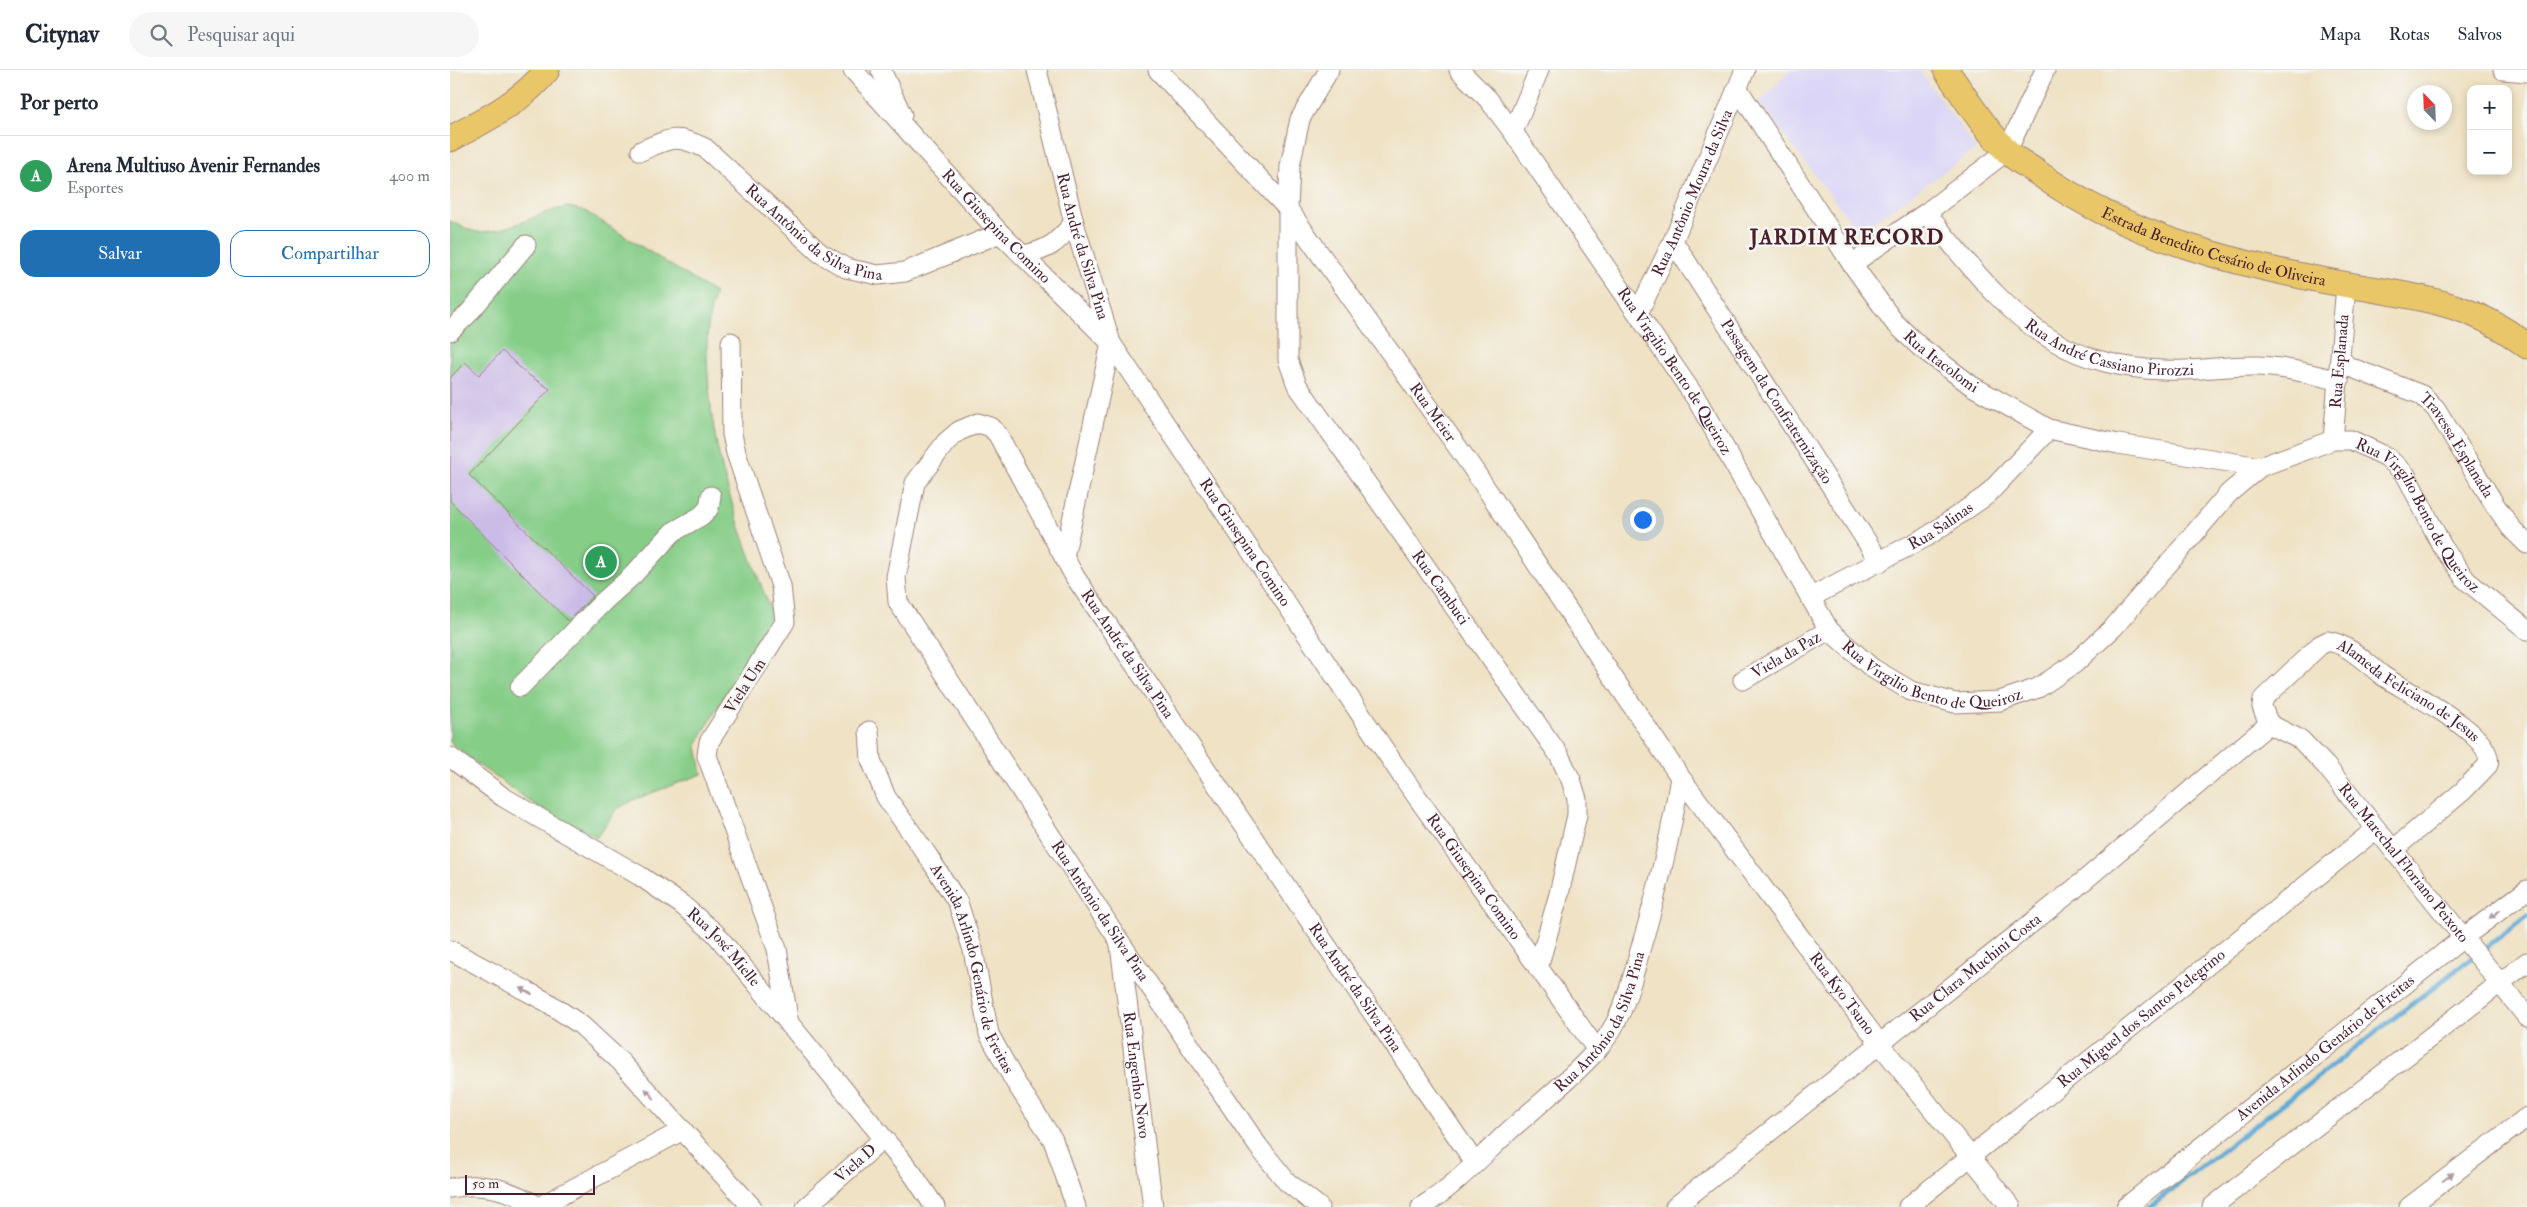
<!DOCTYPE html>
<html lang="pt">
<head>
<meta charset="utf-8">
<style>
	body { margin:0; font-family:"IM FELL Double Pica",serif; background:#f6f6f7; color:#1f2937 }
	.controls { position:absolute; right:15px; top:15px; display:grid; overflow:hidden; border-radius:10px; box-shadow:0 2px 8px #0003 }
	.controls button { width:45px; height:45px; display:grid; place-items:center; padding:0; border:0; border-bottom:1px solid #e0e1e3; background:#fff; color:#1f2937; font:25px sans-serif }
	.compass { position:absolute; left:1957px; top:15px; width:45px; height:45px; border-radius:50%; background:#fff; box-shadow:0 2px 8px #0003; rotate:337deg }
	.scale { position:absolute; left:15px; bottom:12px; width:130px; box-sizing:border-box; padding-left:5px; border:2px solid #4a1f2b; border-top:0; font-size:14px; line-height:18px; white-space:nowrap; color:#4a1f2b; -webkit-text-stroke:4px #f6f6f2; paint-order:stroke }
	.you { position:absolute; left:1192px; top:449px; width:18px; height:18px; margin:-12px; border:4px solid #fff; border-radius:50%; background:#1a73e8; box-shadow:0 0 0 8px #1a73e833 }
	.badge { display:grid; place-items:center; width:32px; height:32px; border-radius:50%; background:#1f6fb2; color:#fff; font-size:16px; font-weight:700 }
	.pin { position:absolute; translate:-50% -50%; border:2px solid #fff; box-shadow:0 1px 5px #0006 }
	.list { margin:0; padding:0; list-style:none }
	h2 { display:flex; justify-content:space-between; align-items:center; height:65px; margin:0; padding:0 20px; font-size:21px }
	h2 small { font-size:16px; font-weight:400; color:#747a83 }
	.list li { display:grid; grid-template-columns:32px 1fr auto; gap:15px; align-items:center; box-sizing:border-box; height:80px; padding:0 20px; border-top:1px solid #e0e1e3 }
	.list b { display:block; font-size:19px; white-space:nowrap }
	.list p { margin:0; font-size:16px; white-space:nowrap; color:#747a83 }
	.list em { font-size:16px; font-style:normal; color:#747a83 }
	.actions { display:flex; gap:10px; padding:15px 20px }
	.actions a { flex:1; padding:11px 0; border:1px solid #1f6fb2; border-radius:15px; text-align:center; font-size:18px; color:#1f6fb2 }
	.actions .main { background:#1f6fb2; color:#fff }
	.icon { flex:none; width:28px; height:28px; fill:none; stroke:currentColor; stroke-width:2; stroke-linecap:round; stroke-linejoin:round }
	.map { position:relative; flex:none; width:2077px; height:1137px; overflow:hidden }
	header { display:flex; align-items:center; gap:30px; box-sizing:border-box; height:70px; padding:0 25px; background:#fff; border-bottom:1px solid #e0e1e3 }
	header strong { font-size:24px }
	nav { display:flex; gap:28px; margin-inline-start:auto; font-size:18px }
	.search { width:350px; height:45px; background:#f6f6f7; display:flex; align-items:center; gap:12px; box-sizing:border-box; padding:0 18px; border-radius:28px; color:#747a83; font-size:19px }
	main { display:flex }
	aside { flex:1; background:#fff }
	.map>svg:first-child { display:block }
</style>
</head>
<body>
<header>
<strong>Citynav</strong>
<div class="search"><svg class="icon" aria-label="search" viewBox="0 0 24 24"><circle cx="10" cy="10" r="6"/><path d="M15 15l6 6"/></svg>Pesquisar aqui</div>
<nav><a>Mapa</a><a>Rotas</a><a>Salvos</a></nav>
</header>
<main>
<aside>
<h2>Por perto<small></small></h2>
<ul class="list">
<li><span class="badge" style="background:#2e9e5b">A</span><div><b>Arena Multiuso Avenir Fernandes</b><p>Esportes</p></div><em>400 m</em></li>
</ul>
<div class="actions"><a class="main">Salvar</a><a>Compartilhar</a></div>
</aside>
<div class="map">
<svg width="2077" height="1137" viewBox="0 0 2077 1137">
	<rect width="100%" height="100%" fill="#f6f6f2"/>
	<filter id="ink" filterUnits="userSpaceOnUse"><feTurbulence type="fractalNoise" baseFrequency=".02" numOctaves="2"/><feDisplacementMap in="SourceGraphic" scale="10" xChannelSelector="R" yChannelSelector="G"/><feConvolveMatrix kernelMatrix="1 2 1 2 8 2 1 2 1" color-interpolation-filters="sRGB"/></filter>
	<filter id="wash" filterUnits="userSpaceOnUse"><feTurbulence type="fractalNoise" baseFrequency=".0096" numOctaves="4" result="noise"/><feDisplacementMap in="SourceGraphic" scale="20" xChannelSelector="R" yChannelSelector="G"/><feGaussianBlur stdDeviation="1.12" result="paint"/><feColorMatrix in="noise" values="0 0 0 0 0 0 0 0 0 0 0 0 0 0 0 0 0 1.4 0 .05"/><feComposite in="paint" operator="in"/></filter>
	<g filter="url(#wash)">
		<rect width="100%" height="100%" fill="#efe2c5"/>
		<path fill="#dbd6f7" d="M1340 0H1469L1526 79 1409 162 1309 33Z"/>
		<path fill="#86cd88" stroke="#68765a" d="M119 137 135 141 265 223C255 257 256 282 259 317 265 401 294 469 323 547L251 666 247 676 252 704 186 729 167 739 147 767 88 737 27 694 0 672V151C8 154 21 162 29 162 60 162 89 141 119 137Z"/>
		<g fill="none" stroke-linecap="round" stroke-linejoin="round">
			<g stroke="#5ba9d5" stroke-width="5">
				<path d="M2030 882 2077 846"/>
				<path d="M1699 1137 2023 887"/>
			</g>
		</g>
		<g id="blocks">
			<path fill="#cbbbe7" d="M52 281 77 304 100 319 19 405 143 526 118 551 0 431V308L15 292 29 305Z"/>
		</g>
	</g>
	<g filter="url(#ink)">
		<use href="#blocks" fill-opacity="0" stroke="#9c8078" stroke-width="1"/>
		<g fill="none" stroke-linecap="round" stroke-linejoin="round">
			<g stroke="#9c8078" stroke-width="21">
				<g id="minor">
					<path id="s1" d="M403 0 550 163 661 273 950 703 1147 980"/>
					<path d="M431 0 452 45"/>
					<path id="s2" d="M587 0 624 153 661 273 614 487 625 507 1025 1093"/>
					<path id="s3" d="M708 0 838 139 1021 396 1230 707 1430 974 1561 1137"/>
					<path id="s4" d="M879 0 850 49 840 96 838 139V290L847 315 1109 685 1121 710 1127 729V745L1109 824 1088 898"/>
					<path id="s5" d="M1009 0 1038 29 1063 62 1247 330 1379 560 1422 598 1461 621 1505 633 1550 631 1588 618 1624 594 1664 557 1779 423 1810 397 1883 370H1901L1937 387 1956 405 1992 476 2016 510 2077 560"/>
					<path d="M2053 0 2077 2"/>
					<path id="s6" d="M1288 19 1402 194 1444 252 1469 276 1522 316 1599 359 1668 374 1810 397"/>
					<path d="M1063 62 1089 0"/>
					<path id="s7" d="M191 81C220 68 226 64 255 78L370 183 396 198 428 205 455 202 550 163"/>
					<path id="s8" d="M1476 143C1514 188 1552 241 1604 271 1634 290 1677 299 1713 300 1744 302 1776 295 1807 296 1835 297 1862 304 1889 311"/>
					<path id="s9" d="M1223 171 1430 492"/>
					<path d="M574 185C601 179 606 173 624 153"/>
					<path d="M1402 194 1476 143 1557 81 1595 0"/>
					<path id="s10" d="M1188 243 1223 171 1295 0"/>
					<path d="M0 261 18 244 76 175"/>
					<path d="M281 272 282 364 286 383 331 516 335 552 259 672 257 686 327 879 339 955"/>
					<path id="s11" d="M1891 289 1897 296 1972 325 1986 339 2045 435 2061 458 2077 474"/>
					<path id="s12" d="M1883 370 1896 215"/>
					<path id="s13" d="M614 487 548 365 541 357 528 353 509 361 496 372 465 413 446 507 448 532 670 872 808 1076 837 1112 869 1137"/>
					<path id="s14" d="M1361 527 1478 466 1537 425 1599 359"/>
					<path id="s15" d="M1293 610 1379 560"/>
					<path d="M70 617 154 531 182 506 223 462 251 446 259 438 261 426"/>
					<path id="s16" d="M1819 654 1812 637 1813 629 1870 575 1878 571C1900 575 1916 593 1933 606 1955 621 2046 664 2038 695L2013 721 1944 779"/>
					<path id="s17" d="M1819 654 1851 670 1876 696 2077 947"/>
					<path id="s18" d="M419 661 421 690 436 727 478 786 508 833 523 880 539 964 564 1010 603 1070 626 1137"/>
					<path id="s19" d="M0 687 53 727 190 806 231 834 265 863 462 1103 485 1137"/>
					<path id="s20" d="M670 875 703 1137"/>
					<path d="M0 880 97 932 131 955 170 991 302 1137"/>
					<path d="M0 1118C33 1111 61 1120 89 1137"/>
					<path d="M89 1137 233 1060"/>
					<path id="s21" d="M356 1137 433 1069"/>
					<path id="s22" d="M971 1137C1004 1117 1032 1086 1060 1060 1089 1034 1121 1009 1147 980 1173 951 1181 913 1191 877 1208 820 1221 765 1230 707"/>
					<path id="s23" d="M1225 1137 1623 820 1819 654"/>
					<path id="s24" d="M1458 1137 1926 759"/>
					<path id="s25" d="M1676 1137 2014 867 2077 820"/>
					<path d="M1762 1137 2077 892"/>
					<path d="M1959 1137 2077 1047"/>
				</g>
			</g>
			<g stroke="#9c8078" stroke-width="27">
				<g id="major">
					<path id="s26" d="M1496 0C1515 27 1534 58 1557 81 1566 90 1578 96 1588 103 1677 167 1791 196 1898 215 1965 227 2021 231 2077 276"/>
					<path d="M0 69C34 51 73 31 97 0"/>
				</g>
			</g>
			<use href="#minor" stroke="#fff" stroke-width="19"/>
			<use href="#major" stroke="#e9c769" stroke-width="25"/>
		</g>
		<defs><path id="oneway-solid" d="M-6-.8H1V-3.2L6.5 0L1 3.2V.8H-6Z" transform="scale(1.25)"/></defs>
		<g fill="#ae9aa0">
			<use href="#oneway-solid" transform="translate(2045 844) rotate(144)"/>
			<use href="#oneway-solid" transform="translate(76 921) rotate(-152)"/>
			<use href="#oneway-solid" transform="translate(200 1024) rotate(-132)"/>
			<use href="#oneway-solid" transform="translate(1998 1107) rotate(-37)"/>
		</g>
	</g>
	<g text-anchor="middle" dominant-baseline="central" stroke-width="5" stroke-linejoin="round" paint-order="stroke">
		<g font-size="16" fill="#4a1f2b" stroke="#f6f6f2">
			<text stroke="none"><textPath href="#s10" startOffset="132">Rua Antônio Moura da Silva</textPath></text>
			<text stroke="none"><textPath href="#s1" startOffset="212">Rua Giusepina Comino</textPath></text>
			<text stroke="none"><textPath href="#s7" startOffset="208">Rua Antônio da Silva Pina</textPath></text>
			<text stroke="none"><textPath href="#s26" startOffset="332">Estrada Benedito Cesário de Oliveira</textPath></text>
			<text stroke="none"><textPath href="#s2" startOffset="182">Rua André da Silva Pina</textPath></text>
			<text stroke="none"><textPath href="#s8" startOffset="238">Rua André Cassiano Pirozzi</textPath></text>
			<text stroke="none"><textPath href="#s6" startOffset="342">Rua Itacolomi</textPath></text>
			<text stroke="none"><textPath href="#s12" startOffset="79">Rua Esplanada</textPath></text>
			<text stroke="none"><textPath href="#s5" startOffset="371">Rua Virgilio Bento de Queiroz</textPath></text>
			<text stroke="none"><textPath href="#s9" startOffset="191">Passagem da Confraternização</textPath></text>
			<text stroke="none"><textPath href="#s3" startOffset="440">Rua Meier</textPath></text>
			<text stroke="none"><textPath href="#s11" startOffset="151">Travessa Esplanada</textPath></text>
			<text stroke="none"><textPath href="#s5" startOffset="1421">Rua Virgilio Bento de Queiroz</textPath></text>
			<text stroke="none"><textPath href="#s14" startOffset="148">Rua Salinas</textPath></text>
			<text stroke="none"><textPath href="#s1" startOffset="616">Rua Giusepina Comino</textPath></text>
			<text stroke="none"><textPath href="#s4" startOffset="574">Rua Cambuci</textPath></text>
			<text stroke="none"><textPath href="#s2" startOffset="618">Rua André da Silva Pina</textPath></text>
			<text stroke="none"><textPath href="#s15" startOffset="50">Viela da Paz</textPath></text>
			<text stroke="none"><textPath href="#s5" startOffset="791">Rua Virgilio Bento de Queiroz</textPath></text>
			<text transform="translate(295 616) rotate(-57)">Viela Um</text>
			<text stroke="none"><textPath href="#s16" startOffset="209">Alameda Feliciano de Jesus</textPath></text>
			<text stroke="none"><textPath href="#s17" startOffset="196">Rua Marechal Floriano Peixoto</textPath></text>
			<text stroke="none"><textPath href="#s1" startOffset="1021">Rua Giusepina Comino</textPath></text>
			<text stroke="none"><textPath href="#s13" startOffset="742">Rua Antônio da Silva Pina</textPath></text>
			<text stroke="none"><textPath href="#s19" startOffset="335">Rua José Mielle</textPath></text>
			<text stroke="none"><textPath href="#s18" startOffset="264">Avenida Arlindo Genário de Freitas</textPath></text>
			<text stroke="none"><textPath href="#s23" startOffset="384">Rua Clara Muchini Costa</textPath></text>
			<text stroke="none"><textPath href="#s2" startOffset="1022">Rua André da Silva Pina</textPath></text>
			<text stroke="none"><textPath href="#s3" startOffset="1151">Rua Kyo Tsuno</textPath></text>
			<text stroke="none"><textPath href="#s22" startOffset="262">Rua Antônio da Silva Pina</textPath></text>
			<text stroke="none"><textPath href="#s24" startOffset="300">Rua Miguel dos Santos Pelegrino</textPath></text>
			<text stroke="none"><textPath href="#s25" startOffset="255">Avenida Arlindo Genário de Freitas</textPath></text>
			<text stroke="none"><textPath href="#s20" startOffset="131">Rua Engenho Novo</textPath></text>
			<text stroke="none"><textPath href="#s21" startOffset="66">Viela D</textPath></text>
		</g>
		<g font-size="21" font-weight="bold" letter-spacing="1" fill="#4a1f2b" stroke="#f6f6f2">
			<text x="1397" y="167">JARDIM RECORD</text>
		</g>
	</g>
</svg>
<div class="controls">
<button>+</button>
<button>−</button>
</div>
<svg class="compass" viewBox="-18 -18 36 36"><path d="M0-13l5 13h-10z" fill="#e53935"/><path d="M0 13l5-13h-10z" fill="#747a83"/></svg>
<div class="scale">50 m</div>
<div class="you"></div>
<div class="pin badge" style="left:151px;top:492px;background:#2e9e5b">A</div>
</div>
</main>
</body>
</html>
